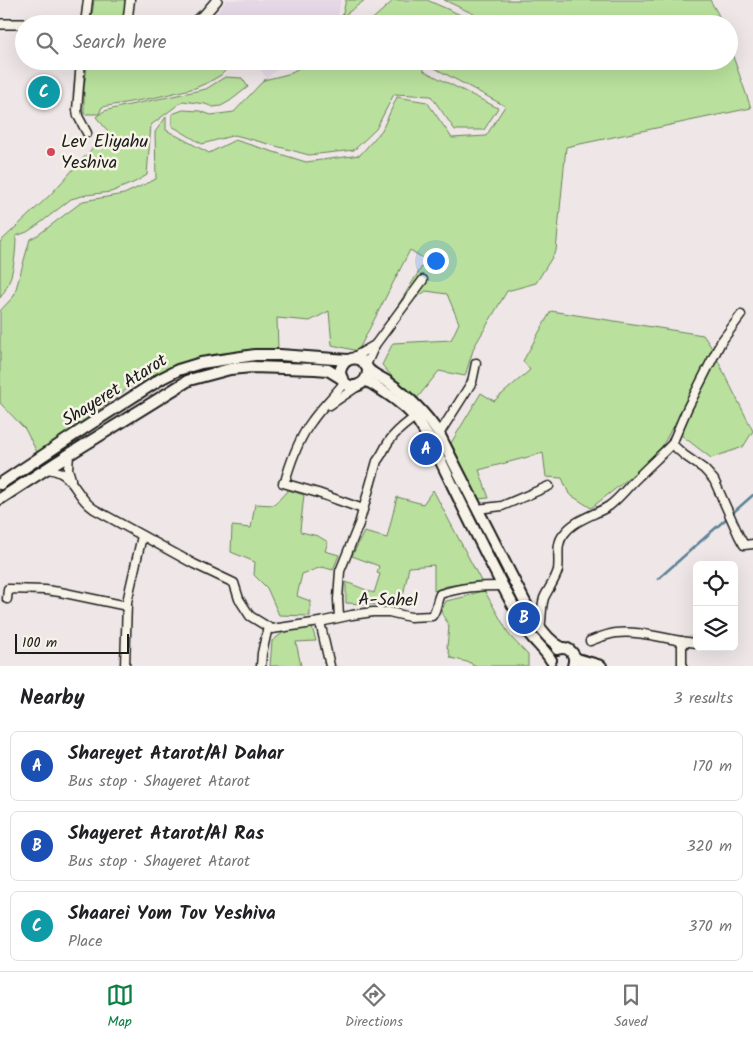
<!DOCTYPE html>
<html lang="en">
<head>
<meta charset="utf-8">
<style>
	body { margin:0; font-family:Kalam,sans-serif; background:#f6f6f6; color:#202124 }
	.controls { position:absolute; right:15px; bottom:15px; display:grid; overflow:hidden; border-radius:8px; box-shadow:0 5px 20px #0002 }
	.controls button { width:45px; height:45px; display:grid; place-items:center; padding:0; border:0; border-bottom:1px solid #e0e0e0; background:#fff; color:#202124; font:25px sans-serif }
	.scale { position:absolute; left:15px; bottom:12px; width:114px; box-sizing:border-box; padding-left:5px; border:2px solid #1c1c1c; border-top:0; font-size:14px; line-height:18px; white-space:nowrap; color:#1c1c1c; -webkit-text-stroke:4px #f7f3e8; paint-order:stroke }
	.you { position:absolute; left:435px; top:260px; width:18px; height:18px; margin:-12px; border:4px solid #fff; border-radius:50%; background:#1a73e8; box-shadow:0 0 0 8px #1a73e833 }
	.badge { display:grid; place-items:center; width:32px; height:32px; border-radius:50%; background:#0b8043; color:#fff; font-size:16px; font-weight:700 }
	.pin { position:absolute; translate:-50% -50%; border:2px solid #fff; box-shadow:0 1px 5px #0006 }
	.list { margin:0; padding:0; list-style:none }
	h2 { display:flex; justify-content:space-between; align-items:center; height:65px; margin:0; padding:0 20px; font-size:21px }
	h2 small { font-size:16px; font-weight:400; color:#757577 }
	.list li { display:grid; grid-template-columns:32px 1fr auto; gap:15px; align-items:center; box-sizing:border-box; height:70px; margin:0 10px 10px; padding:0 10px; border:1px solid #e0e0e0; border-radius:8px }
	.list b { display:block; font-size:19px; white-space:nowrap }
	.list p { margin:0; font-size:16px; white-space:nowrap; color:#757577 }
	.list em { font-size:16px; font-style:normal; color:#757577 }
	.icon { flex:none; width:28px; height:28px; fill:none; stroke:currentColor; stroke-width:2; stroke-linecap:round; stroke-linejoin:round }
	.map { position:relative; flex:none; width:753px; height:666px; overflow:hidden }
	.search { position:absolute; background:#fff; box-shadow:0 5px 20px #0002; left:15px; right:15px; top:15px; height:55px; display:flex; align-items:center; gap:12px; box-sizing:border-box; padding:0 18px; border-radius:28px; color:#757577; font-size:19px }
	.sheet { height:305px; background:#fff }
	nav { display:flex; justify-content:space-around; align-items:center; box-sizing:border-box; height:70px; border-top:1px solid #e0e0e0; background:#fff; font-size:14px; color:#757577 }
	nav a { display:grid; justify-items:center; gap:2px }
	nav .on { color:#0b8043 }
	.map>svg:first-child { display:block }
</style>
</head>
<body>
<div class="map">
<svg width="753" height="666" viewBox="0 0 753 666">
	<rect width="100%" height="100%" fill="#efe7e7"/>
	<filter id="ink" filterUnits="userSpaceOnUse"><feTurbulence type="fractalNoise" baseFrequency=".02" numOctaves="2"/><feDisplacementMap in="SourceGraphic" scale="10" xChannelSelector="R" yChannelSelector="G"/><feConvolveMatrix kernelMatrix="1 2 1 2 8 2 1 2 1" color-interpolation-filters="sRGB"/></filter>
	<g filter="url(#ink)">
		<g fill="#e6d8e6">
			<path d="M226 0H341L337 20 332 24H222L214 15 220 9Z"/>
			<path d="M253 61H287L267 78Z"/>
		</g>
		<g fill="#b9e19d" stroke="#6a7e5c">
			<path d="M94 0H126L124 24 91 23Z"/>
			<path d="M346 0H365L342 17Z"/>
			<path d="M394 0H427L481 24H367Z"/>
			<path d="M444 0H710L718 14 722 24H485L480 17Z"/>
			<path d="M729 45 751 108 566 147 556 251 536 283 507 291 474 347 465 376 439 371 414 402 382 365 393 343 451 340 459 323 447 294 426 291 392 315 426 260 410 250 358 351 332 345 329 311 310 321 277 318 278 349 227 353 176 364 134 384 38 454 25 429 0 403V311L14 296 30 239 38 235 83 201 124 194 156 179 155 132 166 117V130L209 153 235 140 306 162 360 155 382 130 397 97 427 102 452 138 486 136 505 106 427 64V61H729Z"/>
			<path d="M88 61H235L221 75 209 82 195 88 153 98 102 107 99 114H84V87Z"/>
			<path d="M312 61H422L424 71 498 108 484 130H455L431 96 394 94 376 129 354 150 309 155 235 135 202 144 172 126V114L183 110 200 111 211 115 234 112 264 80 288 74Z"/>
			<path d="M225 77 242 78 248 87 230 101 221 106 213 107 205 104 183 101 151 125 147 175 135 182 111 192 86 195 71 199 39 224 27 232 16 236C16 256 13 282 0 298V242L51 194 108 131 96 117 104 111 120 107 206 89Z"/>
			<path d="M551 311 703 335 710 345 753 431 743 447 711 458 672 428 657 456 591 508 569 494 562 478 546 477 543 453 479 470 489 498 478 499 451 443 481 393 494 401 530 370 523 361Z"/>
			<path d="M288 490 304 495 300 530 301 532 318 536 328 542 325 551 339 555 333 570 322 567 302 574 297 596 310 601V616L279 615 267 588 254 575 255 562 231 552 232 526 251 528 255 504 274 505Z"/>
			<path d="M433 490 481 581 447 586 434 591V565L409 567 401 606 346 603V582L374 593 380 574 377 573 379 566 352 556 364 532 387 538 397 497 423 504Z"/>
			<path d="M484 590 510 636 528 655V666H473L471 663 451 658 447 647 449 626 441 612 446 601 464 597Z"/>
			<path d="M312 627 316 641 296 642 301 666H270L272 641 284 632Z"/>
		</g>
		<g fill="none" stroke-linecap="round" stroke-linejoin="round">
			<path stroke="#5b8195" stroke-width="2.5" d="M658 579 753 495"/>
			<g stroke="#1c1c1c" stroke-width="11">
				<g id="minor">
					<path d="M85 24 88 0"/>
					<path d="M127 24 130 0"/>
					<path d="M81 61 77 110 78 116 87 133"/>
					<path d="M352 358 375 345"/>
					<path d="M366 365 375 345 423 280"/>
					<path d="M330 405 358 386"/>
					<path d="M439 434 472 382 476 363"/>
					<path d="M672 444 687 409 721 342 741 315"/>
					<path d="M69 454 68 469 71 479"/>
					<path d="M46 469C75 471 73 495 94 509L194 564 234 583 239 599 250 616 268 627"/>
					<path d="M286 478C292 458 299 438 312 421 321 408 333 397 343 384V381"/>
					<path d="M283 483 318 493 363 509"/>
					<path d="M477 509 502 506 549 486"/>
					<path d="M7 599 8 589 45 590 60 592 127 606"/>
					<path d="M339 617 338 599 340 571 359 524 377 461C383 454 385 446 390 440 397 430 406 424 415 417"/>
					<path d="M320 622 330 666"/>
					<path d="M540 628C542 619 541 607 544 598 548 589 555 581 558 570 560 558 555 544 564 534 575 519 595 515 609 506 621 497 628 486 639 476 650 465 661 455 672 444L684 455 704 469 714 480 739 536 744 545 753 544"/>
					<path d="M590 641C598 638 607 634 616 633 643 630 670 641 697 643"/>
					<path d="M125 666 127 602 142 536"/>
					<path d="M261 666 262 653 268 627 272 629 320 622 352 615 373 612H389L410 617 432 616C437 610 436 602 440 594 463 587 479 586 502 586"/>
					<path d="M682 666V641"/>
				</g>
			</g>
			<g stroke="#1c1c1c" stroke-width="12">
				<g id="tertiary">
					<path d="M0 24H26"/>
					<path d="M191 24 205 14 217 0"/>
				</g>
			</g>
			<g stroke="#1c1c1c" stroke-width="14">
				<g id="secondary">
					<path d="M368 369C369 387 346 393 341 376 339 372 341 366 345 362 348 359 354 358 359 359 365 361 365 366 369 370 374 375 382 378 388 382 408 396 426 414 439 434L534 620C542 630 550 642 562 648"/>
					<path d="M366 380C383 391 400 401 414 416 420 423 424 432 430 439 461 502 490 566 525 627 531 639 544 648 551 660"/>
					<path d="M0 484 89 425 162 378 178 370 201 363 255 355H280L348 360"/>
					<path d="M0 499 57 462 189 380 230 369 252 367 315 369 328 370 341 378"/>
					<path d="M557 649C569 645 577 654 573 666"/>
					<path d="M574 656 577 659 601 666"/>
				</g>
			</g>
			<use href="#minor" stroke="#f7f3e8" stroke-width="8"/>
			<use href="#tertiary" stroke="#f7f3e8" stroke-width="9"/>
			<use href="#secondary" stroke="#f7f3e8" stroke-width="10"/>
		</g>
	</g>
	<circle fill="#d1495b" stroke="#f7f3e8" stroke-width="2" cx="51" cy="152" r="5"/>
	<g text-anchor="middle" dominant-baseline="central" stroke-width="5" stroke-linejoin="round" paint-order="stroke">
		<g font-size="18" fill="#1c1c1c" stroke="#f7f3e8" text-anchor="start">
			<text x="61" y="142">Lev Eliyahu<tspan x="61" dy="21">Yeshiva</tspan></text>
		</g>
		<g font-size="18" fill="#1c1c1c" stroke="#f7f3e8">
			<text transform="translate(115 391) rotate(-32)">Shayeret Atarot</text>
			<text transform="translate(388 601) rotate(1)">A-Sahel</text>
		</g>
	</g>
</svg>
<div class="controls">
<button><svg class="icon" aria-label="locate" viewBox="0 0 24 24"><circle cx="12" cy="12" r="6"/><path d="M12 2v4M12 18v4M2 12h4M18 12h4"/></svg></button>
<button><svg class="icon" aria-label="layers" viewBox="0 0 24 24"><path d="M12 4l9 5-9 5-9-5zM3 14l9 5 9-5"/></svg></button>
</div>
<div class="scale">100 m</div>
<div class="you"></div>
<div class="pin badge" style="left:426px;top:449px;background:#1a4fb4">A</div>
<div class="pin badge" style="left:524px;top:618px;background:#1a4fb4">B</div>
<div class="pin badge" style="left:44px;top:92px;background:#0f9aa8">C</div>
<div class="search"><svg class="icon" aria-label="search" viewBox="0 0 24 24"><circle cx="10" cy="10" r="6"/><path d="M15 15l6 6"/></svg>Search here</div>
</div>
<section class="sheet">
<h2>Nearby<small>3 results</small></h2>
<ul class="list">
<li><span class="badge" style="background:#1a4fb4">A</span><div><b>Shareyet Atarot/Al Dahar</b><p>Bus stop · Shayeret Atarot</p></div><em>170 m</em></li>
<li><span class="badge" style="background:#1a4fb4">B</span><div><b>Shayeret Atarot/Al Ras</b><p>Bus stop · Shayeret Atarot</p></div><em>320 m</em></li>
<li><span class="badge" style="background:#0f9aa8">C</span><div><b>Shaarei Yom Tov Yeshiva</b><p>Place</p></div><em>370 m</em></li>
</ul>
</section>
<nav>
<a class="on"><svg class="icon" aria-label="map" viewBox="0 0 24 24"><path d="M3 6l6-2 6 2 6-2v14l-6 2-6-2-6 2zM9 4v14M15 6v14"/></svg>Map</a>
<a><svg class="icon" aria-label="directions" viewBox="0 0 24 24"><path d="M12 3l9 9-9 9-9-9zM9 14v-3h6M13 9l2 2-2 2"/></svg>Directions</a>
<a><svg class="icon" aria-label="saved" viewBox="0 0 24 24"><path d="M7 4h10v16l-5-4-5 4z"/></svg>Saved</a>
</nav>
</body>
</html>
